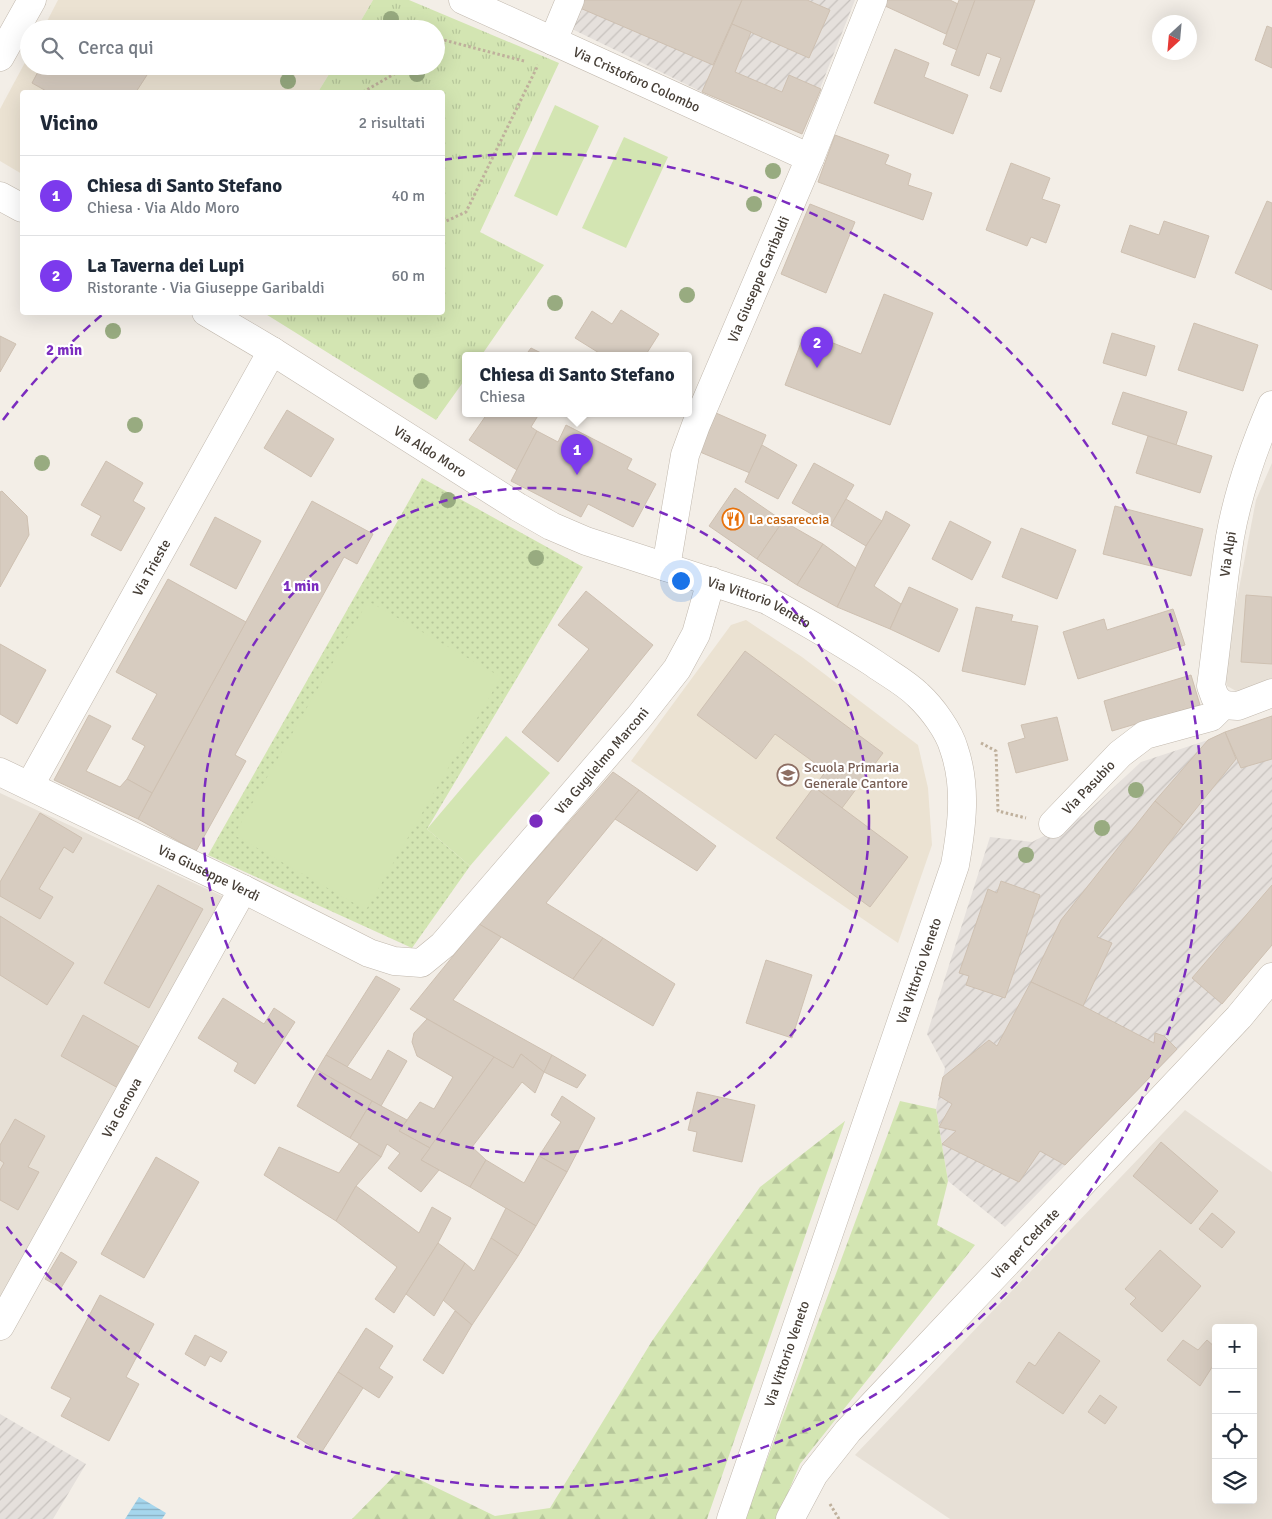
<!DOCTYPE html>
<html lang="it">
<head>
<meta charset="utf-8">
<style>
	body { margin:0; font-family:Signika,sans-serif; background:#f6f6f7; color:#1f2937 }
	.controls { position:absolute; right:15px; bottom:15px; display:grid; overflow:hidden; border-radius:5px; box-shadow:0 5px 20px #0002 }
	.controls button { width:45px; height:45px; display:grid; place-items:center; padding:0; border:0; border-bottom:1px solid #e0e1e3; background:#fff; color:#1f2937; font:25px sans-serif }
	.compass { position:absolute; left:1152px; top:15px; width:45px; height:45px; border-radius:50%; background:#fff; box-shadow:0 5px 20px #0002; rotate:206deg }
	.you { position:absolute; left:680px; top:580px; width:18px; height:18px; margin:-12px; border:4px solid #fff; border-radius:50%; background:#1a73e8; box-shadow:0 0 0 8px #1a73e833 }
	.badge { display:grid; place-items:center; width:32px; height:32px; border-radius:50%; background:#7c3aed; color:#fff; font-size:16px; font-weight:700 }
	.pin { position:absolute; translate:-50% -41px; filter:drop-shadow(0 1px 2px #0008) }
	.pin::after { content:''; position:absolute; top:26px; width:18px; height:15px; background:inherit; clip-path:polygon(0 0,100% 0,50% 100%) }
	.popup { position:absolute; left:462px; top:352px; width:230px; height:65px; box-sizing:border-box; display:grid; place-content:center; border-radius:5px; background:#fff; filter:drop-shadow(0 1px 4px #0005); font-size:16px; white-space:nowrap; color:#747a83 }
	.popup b { font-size:19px; color:#1f2937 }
	.popup::after { content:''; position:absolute; left:50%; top:100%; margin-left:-10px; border:10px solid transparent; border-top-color:#fff }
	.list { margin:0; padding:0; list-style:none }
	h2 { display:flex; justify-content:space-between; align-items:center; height:65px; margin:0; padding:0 20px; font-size:21px }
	h2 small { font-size:16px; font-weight:400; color:#747a83 }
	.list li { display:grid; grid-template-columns:32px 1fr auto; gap:15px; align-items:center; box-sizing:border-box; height:80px; padding:0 20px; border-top:1px solid #e0e1e3 }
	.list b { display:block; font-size:19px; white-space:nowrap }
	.list p { margin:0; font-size:16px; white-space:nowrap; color:#747a83 }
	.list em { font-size:16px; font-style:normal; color:#747a83 }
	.icon { flex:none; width:28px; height:28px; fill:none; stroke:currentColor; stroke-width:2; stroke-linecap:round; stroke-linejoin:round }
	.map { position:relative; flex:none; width:1272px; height:1519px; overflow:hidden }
	.search { position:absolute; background:#fff; box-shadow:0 5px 20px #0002; left:20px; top:20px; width:425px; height:55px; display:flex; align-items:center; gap:12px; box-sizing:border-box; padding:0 18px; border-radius:28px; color:#747a83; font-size:19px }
	.panel { position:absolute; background:#fff; box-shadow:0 5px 20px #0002; left:20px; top:90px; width:425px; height:225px; border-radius:5px }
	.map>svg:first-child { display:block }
</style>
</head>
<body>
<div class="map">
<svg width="1272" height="1519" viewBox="0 0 1272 1519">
	<defs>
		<pattern id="industrial-furrows" width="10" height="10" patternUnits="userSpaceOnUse" patternTransform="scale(1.25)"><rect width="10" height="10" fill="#e5e0dc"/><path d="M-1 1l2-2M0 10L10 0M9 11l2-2" fill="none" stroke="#c6c1bd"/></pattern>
		<pattern id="grass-dots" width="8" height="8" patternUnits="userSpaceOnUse" patternTransform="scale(1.25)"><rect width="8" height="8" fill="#d3e5b2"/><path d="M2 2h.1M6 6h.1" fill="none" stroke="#b6c69a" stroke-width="1.8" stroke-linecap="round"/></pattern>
		<pattern id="forest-firs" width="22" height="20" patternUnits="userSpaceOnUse" patternTransform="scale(1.25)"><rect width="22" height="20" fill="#d3e5b2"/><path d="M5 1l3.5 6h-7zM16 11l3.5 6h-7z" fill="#b6c69a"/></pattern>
		<pattern id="park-tufts" width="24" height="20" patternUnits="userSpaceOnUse" patternTransform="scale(1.25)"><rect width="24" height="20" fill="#d3e5b2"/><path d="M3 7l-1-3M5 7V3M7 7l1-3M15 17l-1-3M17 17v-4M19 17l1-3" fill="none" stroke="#b6c69a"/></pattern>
		<pattern id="water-rules" width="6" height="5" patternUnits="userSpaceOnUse" patternTransform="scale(1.25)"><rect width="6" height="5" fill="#a6d6ed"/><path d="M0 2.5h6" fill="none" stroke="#89afc1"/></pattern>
	</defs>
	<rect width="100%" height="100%" fill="#f3eee7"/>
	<g fill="#e7e0d6" fill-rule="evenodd">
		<path d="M1272 463V678L1238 692 1227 686 1223 672 1256 500Z"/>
		<path d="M0 793 224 897 0 1302Z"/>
		<path d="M1185 1110 1272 1172V1519H950L855 1455ZM1216 1328H1253V1500H1216Z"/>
	</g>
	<g fill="url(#industrial-furrows)">
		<path d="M583 0H855L802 134 702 92 572 29Z"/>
		<path d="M1272 716V945L1222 1004 1005 1227 948 1181 936 1109 945 1068 927 1034 990 837 1032 842 1083 816 1141 762 1208 740 1225 732Z"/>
		<path d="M0 1414 86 1464 53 1519H0Z"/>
	</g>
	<g fill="#ebe2d2">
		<path d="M58 0H373L356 29H43Z"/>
		<path d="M29 55V66H334L318 92H22V174L0 161V109Z"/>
		<path d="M746 620 802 657 918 745 928 788 932 845 898 943 631 761 731 625Z"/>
	</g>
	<path fill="url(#grass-dots)" d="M422 478 583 567 427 829 470 866 412 948 208 855Z"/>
	<g fill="url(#forest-firs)">
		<path d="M900 1101 936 1109 948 1181 937 1225 975 1245 800 1464 777 1519H745Z"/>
		<path d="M845 1121 707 1519H352L400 1470 495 1516 550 1508 652 1341 760 1187Z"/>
	</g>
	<path fill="url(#park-tufts)" d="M373 0H409L559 63 480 232 544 265 481 356H466V378L436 420 264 313 442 312V92H318L334 66H436V29H356Z"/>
	<g fill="#d3e5b2">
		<path d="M555 105 599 126 557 216 514 196Z"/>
		<path d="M624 137 668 157 626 248 582 228Z"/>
		<path d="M368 601 501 677 366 910 234 835Z"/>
		<path d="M506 736 550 773 470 866 427 829Z"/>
	</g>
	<path fill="url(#water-rules)" d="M139 1497 166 1513 162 1519H125Z"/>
	<g fill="#d7ccc0" stroke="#cec0b1">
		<path d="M583 0H742L713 65 580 8Z"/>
		<path d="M742 0H807L830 10 809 58 732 24Z"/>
		<path d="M886 0H950L958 4 946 34 883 5Z"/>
		<path d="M959 0H975L957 50 943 44Z"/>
		<path d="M975 0H1035L1001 92 990 88 1001 58 987 53 979 76 951 65Z"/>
		<path d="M732 24 751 32 735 72 782 92 789 75 821 89 802 134 702 92Z"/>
		<path d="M1267 26 1272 28V68L1255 60Z"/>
		<path d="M895 49 929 63 924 77 968 95 953 134 874 103Z"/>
		<path d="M41 66H132L147 75 136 92H48L32 83Z"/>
		<path d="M835 135 889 155 885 164 911 174 908 185 932 193 923 220 818 182Z"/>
		<path d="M1011 163 1050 178 1042 199 1060 205 1046 243 1031 237 1027 246 986 230Z"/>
		<path d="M1267 201 1272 203V290L1235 273Z"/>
		<path d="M810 204 855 222 826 293 781 274Z"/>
		<path d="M1164 221 1209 236 1195 278 1121 252 1130 225 1159 235Z"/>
		<path d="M884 294 933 313 890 425 785 385 805 332 861 354Z"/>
		<path d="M621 310 659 334 645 356H604L575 338 592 311 612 324Z"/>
		<path d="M1194 323 1258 345 1243 391 1178 370Z"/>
		<path d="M1112 333 1155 346 1146 376 1103 363Z"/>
		<path d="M0 336 16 344 0 372Z"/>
		<path d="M531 348 547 356H525Z"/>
		<path d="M1123 392 1187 412 1176 445 1112 424Z"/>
		<path d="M287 410 334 439 311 477 264 448Z"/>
		<path d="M716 413 766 435 750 473 700 452Z"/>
		<path d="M487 414H539L531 427 537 431 517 470 469 440Z"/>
		<path d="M566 425 632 459 627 469 656 484 633 527 588 504 581 517 511 481 537 431 558 442Z"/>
		<path d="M1148 436 1212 456 1200 493 1136 473Z"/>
		<path d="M762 445 797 465 778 499 745 482Z"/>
		<path d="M106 461 143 483 133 501 145 508 121 551 91 535 101 516 81 505Z"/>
		<path d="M814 463 854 485 831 525 792 503Z"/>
		<path d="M735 488 783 521 757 559 709 526Z"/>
		<path d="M2 491 27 516 29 535 0 587V492Z"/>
		<path d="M846 499 882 521 866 546 831 525Z"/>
		<path d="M312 501 373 534 357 564 344 557 235 755 246 761 196 851 138 819Z"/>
		<path d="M1115 506 1203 529 1191 576 1103 554Z"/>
		<path d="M886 511 910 525 874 586 901 604 890 629 837 607 866 546 882 521Z"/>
		<path d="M215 517 261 541 236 589 190 565Z"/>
		<path d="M783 521 823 544 797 585 757 559Z"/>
		<path d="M950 521 991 542 972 580 932 559Z"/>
		<path d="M1021 528 1076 550 1057 599 1002 577Z"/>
		<path d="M823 544 856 568 837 607 797 585Z"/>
		<path d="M168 579 246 622 152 793 127 779 145 746 132 739 157 694 116 672Z"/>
		<path d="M909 587 958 609 939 652 890 629Z"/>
		<path d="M586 591 653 645 558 762 522 732 589 649 558 625Z"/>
		<path d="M1246 595 1272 597V664L1241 662Z"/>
		<path d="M976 607 1013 615 1011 621 1038 626 1025 685 962 671Z"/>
		<path d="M1173 609 1185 645 1078 679 1063 632 1104 619 1107 630Z"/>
		<path d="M0 644 46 670 17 724 0 714Z"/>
		<path d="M745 651 883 753 842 808 814 787 826 771 775 734 756 759 697 715Z"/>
		<path d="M1191 675 1200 705 1112 731 1104 701Z"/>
		<path d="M89 715 111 726 86 771 120 787 127 779 152 793 138 819 54 780Z"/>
		<path d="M1272 716V759L1241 768 1225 732Z"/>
		<path d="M1057 717 1068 760 1016 773 1008 743 1025 738 1021 725Z"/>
		<path d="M1225 732 1236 759 1183 825 1155 801 1208 740Z"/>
		<path d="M613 772 639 790 546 903 603 938 573 979 479 924Z"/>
		<path d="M814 787 908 857 870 907 776 838Z"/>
		<path d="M639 790 716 846 697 871 615 819Z"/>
		<path d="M1155 801 1183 825 1097 937 1112 943 1083 1006 1031 982 1061 920Z"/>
		<path d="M40 813 82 838 73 853 64 847 39 889 53 897 40 919 0 896V882Z"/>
		<path d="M1001 881 1040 895 1005 998 966 985 969 976 959 973 988 889 997 893Z"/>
		<path d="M158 885 203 909 149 1008 104 983Z"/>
		<path d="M1272 885V945L1222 1004 1192 978Z"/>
		<path d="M0 916 74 963 47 1005 0 975Z"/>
		<path d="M479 924 501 937 453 1000 552 1055 544 1072 521 1054 513 1068 410 1009Z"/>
		<path d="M603 938 675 984 653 1026 573 979Z"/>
		<path d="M766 960 812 975 792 1038 746 1023Z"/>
		<path d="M376 976 400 989 347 1067 326 1055Z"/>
		<path d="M1031 982 1083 1006 1154 1043 1155 1033 1164 1036 1177 1049 1065 1165 1040 1151 1019 1182 942 1144 956 1131 939 1127 952 1104 939 1096 943 1077 989 1040 997 1046Z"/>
		<path d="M223 998 264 1024 274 1008 295 1022 255 1084 234 1071 238 1063 198 1038Z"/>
		<path d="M83 1015 141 1048 118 1088 61 1056Z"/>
		<path d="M427 1019 494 1057 430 1148 399 1131 420 1102 434 1109 453 1077 417 1056 412 1042 414 1033Z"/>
		<path d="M388 1050 407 1061 381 1106 317 1070 326 1055 371 1080Z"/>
		<path d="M521 1054 544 1072 535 1093 522 1082 472 1147 486 1160 470 1187 421 1160 494 1057 513 1068Z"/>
		<path d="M552 1055 586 1075 577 1088 544 1072Z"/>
		<path d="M317 1070 372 1101 350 1138 297 1106Z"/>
		<path d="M697 1092 755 1105 742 1162 693 1151 697 1132 688 1130Z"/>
		<path d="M562 1096 595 1118 567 1172 539 1156 561 1122 551 1115Z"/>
		<path d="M372 1101 407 1120 399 1131 430 1148 421 1160 439 1170 421 1192 388 1168 400 1153 387 1144 381 1157 350 1138Z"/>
		<path d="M15 1119 45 1136 28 1167 39 1172 18 1210 0 1200V1170L4 1163 0 1160V1145Z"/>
		<path d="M1161 1142 1218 1191 1191 1224 1133 1176Z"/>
		<path d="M359 1144 381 1157 356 1186 336 1221 264 1175 279 1147 339 1173Z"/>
		<path d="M539 1156 567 1172 536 1226 470 1187 486 1160 524 1183Z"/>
		<path d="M156 1157 199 1182 144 1278 101 1254Z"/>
		<path d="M356 1186 419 1233 432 1207 451 1218 438 1243 394 1313 375 1299 397 1267 336 1221Z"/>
		<path d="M506 1208 536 1226 518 1256 491 1238Z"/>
		<path d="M1212 1213 1235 1232 1222 1248 1199 1229Z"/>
		<path d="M491 1238 518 1256 472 1325 443 1300 465 1263 474 1271Z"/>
		<path d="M438 1243 465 1263 434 1316 406 1294Z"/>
		<path d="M1160 1250 1201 1286 1162 1332 1130 1304 1136 1298 1125 1289Z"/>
		<path d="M61 1252 77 1262 61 1288 45 1279Z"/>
		<path d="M100 1295 154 1324 126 1377 139 1384 109 1441 61 1416 71 1398 51 1388Z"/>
		<path d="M455 1311 472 1325 443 1374 423 1360Z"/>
		<path d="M366 1328 393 1346 379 1368 393 1377 379 1398 338 1372Z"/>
		<path d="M1059 1332 1100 1361 1063 1414 1016 1382 1029 1362 1035 1366Z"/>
		<path d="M195 1335 227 1352 221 1362 210 1356 205 1366 185 1354Z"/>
		<path d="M1183 1340 1198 1350 1207 1340 1216 1348V1361L1200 1386 1167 1360Z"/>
		<path d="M338 1372 363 1388 321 1453 297 1437Z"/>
		<path d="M1100 1395 1117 1407 1105 1424 1088 1412Z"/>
	</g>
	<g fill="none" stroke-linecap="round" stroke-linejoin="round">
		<g stroke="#c1b8ad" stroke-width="29">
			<g id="minor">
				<path id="s1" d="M463 0 810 158"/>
				<path d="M553 41 570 0"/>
				<path d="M0 57 32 0"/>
				<path d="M0 196 22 208"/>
				<path id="s2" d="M206 312 272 351 518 507 551 526 586 541 767 600C803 620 840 641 875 664 889 674 906 683 918 695 932 708 949 731 954 749 967 787 962 826 955 865L731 1519"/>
				<path id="s3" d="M666 567 685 455 696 425 810 158 873 0"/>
				<path id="s4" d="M1223 705 1215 697 1211 686C1218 636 1222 586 1230 537 1238 492 1254 447 1272 405"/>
				<path id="s5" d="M0 772 243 889 369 953 394 961 421 963 443 945 640 716 677 669 696 634 711 581"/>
				<path id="s6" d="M30 785 272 351"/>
				<path id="s7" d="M1053 824 1120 754 1145 735 1211 717 1223 705 1238 706 1272 693"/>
				<path id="s8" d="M0 1326 243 889"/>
				<path id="s9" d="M790 1519 814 1474 848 1431 1239 1017 1272 977"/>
			</g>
		</g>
		<g stroke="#bfb09c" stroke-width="3" stroke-dasharray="2.5 2.5" stroke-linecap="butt">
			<path d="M436 43 440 39 524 61"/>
			<path d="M363 92 408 66"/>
			<path d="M442 223 466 212 538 65"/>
			<path d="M981 743 996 751 998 811 1026 818"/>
			<path d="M830 1504 839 1519"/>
		</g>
		<use href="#minor" stroke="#fff" stroke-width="28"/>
	</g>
	<g fill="#98ab80">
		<circle cx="391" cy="19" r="8"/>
		<circle cx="417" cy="74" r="8"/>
		<circle cx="288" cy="81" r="8"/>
		<circle cx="773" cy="171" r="8"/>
		<circle cx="754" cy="204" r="8"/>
		<circle cx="687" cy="295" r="8"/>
		<circle cx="555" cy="303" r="8"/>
		<circle cx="113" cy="331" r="8"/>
		<circle cx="421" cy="381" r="8"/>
		<circle cx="135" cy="425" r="8"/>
		<circle cx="42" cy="463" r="8"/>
		<circle cx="448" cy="500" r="8"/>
		<circle cx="536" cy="558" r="8"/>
		<circle cx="1136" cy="790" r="8"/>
		<circle cx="1102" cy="828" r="8"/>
		<circle cx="1026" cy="855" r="8"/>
	</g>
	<g fill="none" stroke="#7b2cbf" stroke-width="2.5" stroke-dasharray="9 6">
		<circle cx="536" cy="821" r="333"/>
		<path d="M3 420A667 667 0 0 1 103 314M443 160A667 667 0 1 1 3 1222"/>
	</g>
	<defs>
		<g id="restaurant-ring" transform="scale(1.125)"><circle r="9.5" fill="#fff" stroke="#e8710a" stroke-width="1.5"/><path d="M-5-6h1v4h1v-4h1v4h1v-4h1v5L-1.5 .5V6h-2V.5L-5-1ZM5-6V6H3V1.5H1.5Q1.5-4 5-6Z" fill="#e8710a"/></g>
		<g id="school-ring" transform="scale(1.125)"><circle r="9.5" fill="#fff" stroke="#8d6e63" stroke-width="1.5"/><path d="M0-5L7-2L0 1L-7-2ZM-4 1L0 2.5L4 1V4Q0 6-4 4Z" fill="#8d6e63"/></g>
	</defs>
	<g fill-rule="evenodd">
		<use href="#restaurant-ring" x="733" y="519"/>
		<use href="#school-ring" x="788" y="775"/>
	</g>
	<g text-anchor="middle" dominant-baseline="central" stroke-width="4.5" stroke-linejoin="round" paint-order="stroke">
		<g font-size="14" fill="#463e36" stroke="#fff">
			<text stroke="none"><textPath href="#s1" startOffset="191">Via Cristoforo Colombo</textPath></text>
			<text stroke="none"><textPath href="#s3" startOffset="304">Via Giuseppe Garibaldi</textPath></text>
			<text stroke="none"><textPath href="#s2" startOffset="264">Via Aldo Moro</textPath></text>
			<text stroke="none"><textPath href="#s4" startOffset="156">Via Alpi</textPath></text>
			<text stroke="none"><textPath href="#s6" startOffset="249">Via Trieste</textPath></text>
			<text stroke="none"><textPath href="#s2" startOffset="628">Via Vittorio Veneto</textPath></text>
			<text stroke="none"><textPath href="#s5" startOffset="736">Via Guglielmo Marconi</textPath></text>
			<text stroke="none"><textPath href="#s7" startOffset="51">Via Pasubio</textPath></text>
			<text stroke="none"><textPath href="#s5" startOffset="232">Via Giuseppe Verdi</textPath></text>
			<text transform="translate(919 971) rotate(-71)">Via Vittorio Veneto</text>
			<text stroke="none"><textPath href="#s8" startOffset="250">Via Genova</textPath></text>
			<text stroke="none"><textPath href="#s9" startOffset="364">Via per Cedrate</textPath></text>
			<text transform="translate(787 1354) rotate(-71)">Via Vittorio Veneto</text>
		</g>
		<g font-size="14" fill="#c56008" stroke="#fff" text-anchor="start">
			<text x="749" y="519">La casareccia</text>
		</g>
		<g font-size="14" fill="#785e54" stroke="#fff" text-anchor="start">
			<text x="804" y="767">Scuola Primaria<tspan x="804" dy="16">Generale Cantore</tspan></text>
		</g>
	</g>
	<circle cx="536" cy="821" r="8" fill="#7b2cbf" stroke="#fff" stroke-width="2.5"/>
	<g font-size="15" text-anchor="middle" font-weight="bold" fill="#7b2cbf" stroke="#fff" stroke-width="4.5" stroke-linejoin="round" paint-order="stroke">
		<text x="64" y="355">2 min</text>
		<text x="301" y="591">1 min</text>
	</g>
</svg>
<div class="controls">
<button>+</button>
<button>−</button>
<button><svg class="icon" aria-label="locate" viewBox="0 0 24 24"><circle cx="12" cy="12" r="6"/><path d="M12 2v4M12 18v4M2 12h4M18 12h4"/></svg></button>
<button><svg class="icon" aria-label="layers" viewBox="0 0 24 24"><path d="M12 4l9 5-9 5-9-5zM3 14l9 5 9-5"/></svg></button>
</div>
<svg class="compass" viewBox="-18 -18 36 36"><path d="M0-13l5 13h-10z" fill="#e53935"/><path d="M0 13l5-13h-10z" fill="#747a83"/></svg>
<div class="you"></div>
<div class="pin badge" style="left:577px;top:475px">1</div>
<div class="popup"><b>Chiesa di Santo Stefano</b>Chiesa</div>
<div class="pin badge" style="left:817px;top:368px">2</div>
<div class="search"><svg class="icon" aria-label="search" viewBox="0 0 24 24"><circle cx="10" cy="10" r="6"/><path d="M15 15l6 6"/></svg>Cerca qui</div>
<section class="panel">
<h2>Vicino<small>2 risultati</small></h2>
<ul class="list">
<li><span class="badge">1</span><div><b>Chiesa di Santo Stefano</b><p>Chiesa · Via Aldo Moro</p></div><em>40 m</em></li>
<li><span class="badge">2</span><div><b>La Taverna dei Lupi</b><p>Ristorante · Via Giuseppe Garibaldi</p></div><em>60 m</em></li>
</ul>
</section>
</div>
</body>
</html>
